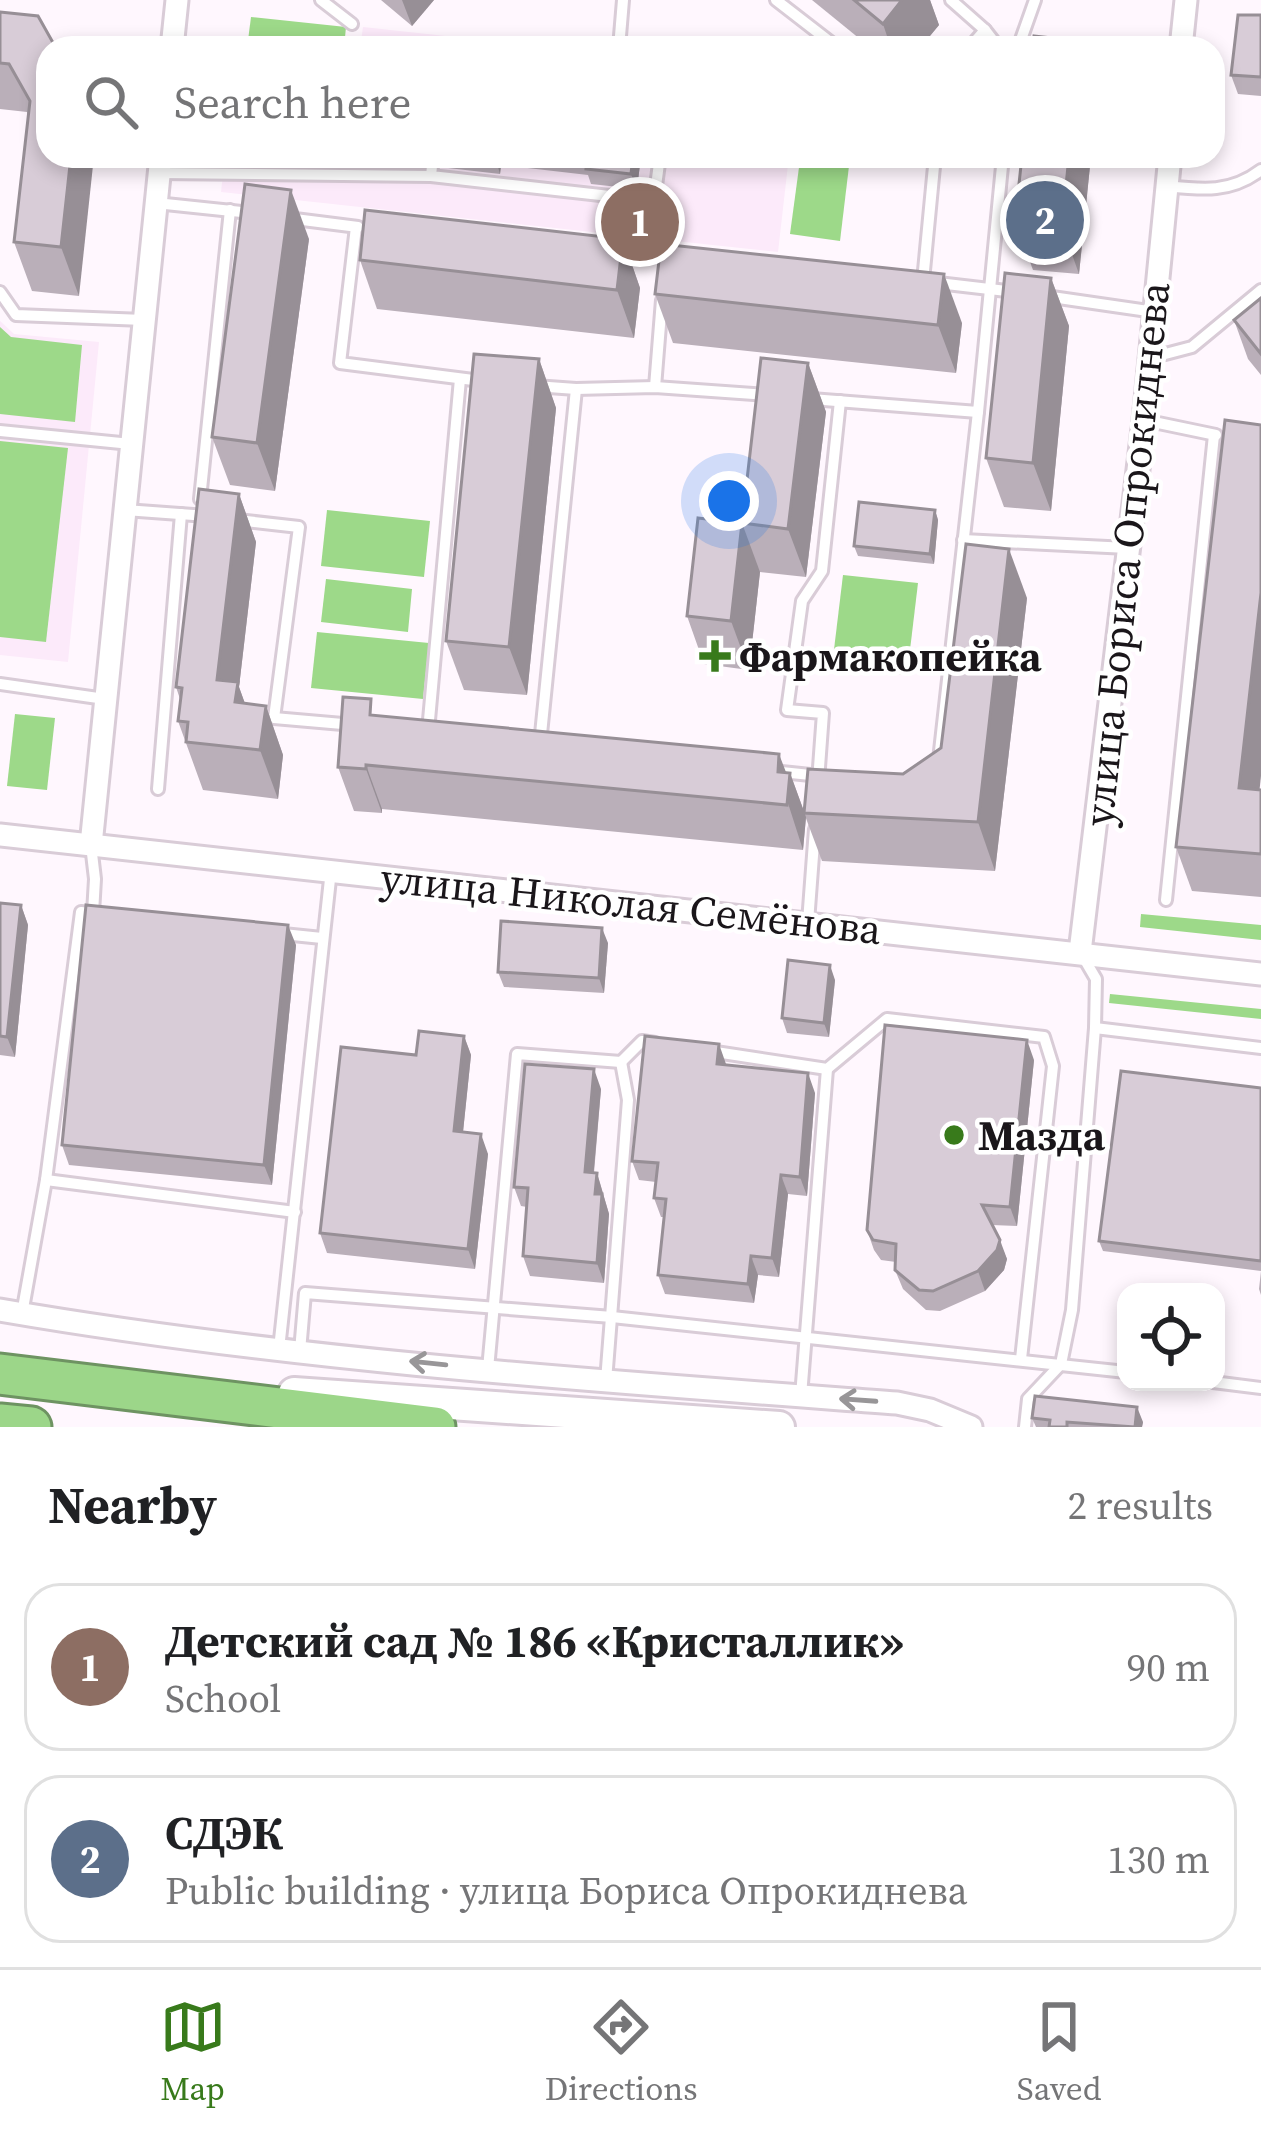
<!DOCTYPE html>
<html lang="en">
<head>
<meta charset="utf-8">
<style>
	body { margin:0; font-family:"Source Serif 4",serif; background:#f6f6f6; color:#202124 }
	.controls { position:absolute; right:36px; bottom:36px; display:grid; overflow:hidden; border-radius:24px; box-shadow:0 6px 18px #0003 }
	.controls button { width:108px; height:108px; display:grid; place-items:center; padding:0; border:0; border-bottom:3px solid #e0e0e0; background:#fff; color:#202124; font:60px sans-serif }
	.you { position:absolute; left:729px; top:501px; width:42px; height:42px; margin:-30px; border:9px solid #fff; border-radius:50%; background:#1a73e8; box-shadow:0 0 0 18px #1a73e833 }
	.badge { display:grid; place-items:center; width:78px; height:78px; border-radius:50%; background:#387a1b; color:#fff; font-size:39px; font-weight:700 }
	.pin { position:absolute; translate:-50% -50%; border:6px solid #fff; box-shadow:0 3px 12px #0006 }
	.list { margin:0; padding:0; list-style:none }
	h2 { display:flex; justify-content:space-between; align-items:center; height:156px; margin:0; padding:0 48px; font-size:51px }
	h2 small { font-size:39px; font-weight:400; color:#757577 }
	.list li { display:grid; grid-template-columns:78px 1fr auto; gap:36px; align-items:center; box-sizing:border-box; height:168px; margin:0 24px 24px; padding:0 24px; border:3px solid #e0e0e0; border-radius:36px }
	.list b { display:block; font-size:45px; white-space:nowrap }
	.list p { margin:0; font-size:39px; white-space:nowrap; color:#757577 }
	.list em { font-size:39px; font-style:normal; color:#757577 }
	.icon { flex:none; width:66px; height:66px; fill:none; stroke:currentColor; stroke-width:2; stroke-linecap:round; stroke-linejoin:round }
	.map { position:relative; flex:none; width:1261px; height:1427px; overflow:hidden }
	.search { position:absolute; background:#fff; box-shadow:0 6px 18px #0003; left:36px; right:36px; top:36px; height:132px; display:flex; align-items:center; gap:30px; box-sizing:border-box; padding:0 42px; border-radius:36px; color:#757577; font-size:45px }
	.sheet { height:540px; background:#fff }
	nav { display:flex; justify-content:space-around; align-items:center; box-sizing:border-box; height:168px; border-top:3px solid #e0e0e0; background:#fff; font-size:33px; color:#757577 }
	nav a { display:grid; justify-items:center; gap:6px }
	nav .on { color:#387a1b }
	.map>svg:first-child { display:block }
</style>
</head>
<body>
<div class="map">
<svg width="1261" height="1427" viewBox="0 0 1261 1427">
	<rect width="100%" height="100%" fill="#fff7fe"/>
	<g fill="#fceafa">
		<path d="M363 27 557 48H360Z"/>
		<path d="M225 156H789L778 252 221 192Z"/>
		<path d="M0 321 14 334 99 342 68 662 0 655Z"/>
	</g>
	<g fill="#9dd989">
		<path d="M251 17 346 27 344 48H247Z"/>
		<path d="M800 160 849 166 840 241 790 234Z"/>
		<path d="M0 327 11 337 82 345 75 422 0 414Z"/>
		<path d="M0 441 68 448 46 642 0 637Z"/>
		<path d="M327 510 430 521 424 577 321 566Z"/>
		<path d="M843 575 918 583 907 675 832 666Z"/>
		<path d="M326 579 412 589 408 632 321 622Z"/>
		<path d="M317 632 429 643 423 699 311 688Z"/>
		<path d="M15 714 55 718 47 790 7 786Z"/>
		<path d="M1141 914 1261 925V940L1140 927Z"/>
		<path d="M1110 994 1261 1009V1019L1109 1003Z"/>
	</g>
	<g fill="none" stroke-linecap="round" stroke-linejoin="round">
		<g stroke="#d9ccd7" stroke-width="16">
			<g id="lane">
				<path d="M321 0 352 24"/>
				<path d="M776 0 838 48"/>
				<path d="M951 0 985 30 969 48"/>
				<path d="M985 30 999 48"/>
				<path d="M619 48 623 0"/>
				<path d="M1018 48 1035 0"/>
				<path d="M433 156 431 176 654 201 660 156"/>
				<path d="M159 173 431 176"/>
				<path d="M1167 186C1203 190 1231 193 1261 170"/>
				<path d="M156 203 251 213"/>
				<path d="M287 218 358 227"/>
				<path d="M356 227 340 363 481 381"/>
				<path d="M615 252 668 257"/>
				<path d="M923 281 935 156"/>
				<path d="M938 283 1015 292"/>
				<path d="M0 292 16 315 144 320"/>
				<path d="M1045 296 1155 312"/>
				<path d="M1150 358 1192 347 1261 290"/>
				<path d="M535 386 576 389 655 387 768 395"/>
				<path d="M655 387 662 300"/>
				<path d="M811 399 978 412 1003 156"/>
				<path d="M1144 420 1216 435"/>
				<path d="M0 431 131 444"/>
				<path d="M200 499 230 210"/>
				<path d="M125 510 207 516"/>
				<path d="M237 520 299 527 274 718 354 725"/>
				<path d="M963 540 1128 548"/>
				<path d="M0 684 105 699"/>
				<path d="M428 731 460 379"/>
				<path d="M540 744 576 389"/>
				<path d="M939 760 978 412"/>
				<path d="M772 771 820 776"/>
				<path d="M818 781 823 713 787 710 802 601 822 571 840 401"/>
				<path d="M158 789 181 514"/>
				<path d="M91 845 95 879 93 913"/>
				<path d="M1166 900 1214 435"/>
				<path d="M808 922 815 829"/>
				<path d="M283 934 322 938"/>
				<path d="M1095 1028 1261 1048"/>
				<path d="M709 1051 827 1069 887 1019 1044 1037 1053 1066 1021 1359"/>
				<path d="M46 1180 295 1212"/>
				<path d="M22 1314 46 1180 81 912 97 914"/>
				<path d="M279 1349 331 870"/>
				<path d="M300 1351 305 1293 612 1317 1126 1372"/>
				<path d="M488 1369 517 1054 621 1062 642 1041 655 1043"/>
				<path d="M606 1381 628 1100 621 1062"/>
				<path d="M1213 1382 1261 1388"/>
				<path d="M801 1396 827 1069"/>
				<path d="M1025 1427 1028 1399 1061 1364 1072 1310 1095 1028 1096 979 1082 955"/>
			</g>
		</g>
		<g stroke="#d9ccd7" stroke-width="27">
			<g id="street">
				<path d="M172 48 177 0"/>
				<path d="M1181 48 1186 0"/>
				<path d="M0 835 1261 974"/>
				<path d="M91 845 161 156"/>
				<path d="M1080 952 1144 420 1170 156"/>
				<path d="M0 1310C296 1361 598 1381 897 1403L930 1410 971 1427"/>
			</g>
		</g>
		<g stroke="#d9ccd7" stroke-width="36">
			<path id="secondary" d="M294 1393 779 1427"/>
		</g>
		<g stroke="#6e9362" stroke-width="45">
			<g id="highway">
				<path d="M0 1374 435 1427"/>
				<path d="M0 1424 31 1427"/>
			</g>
		</g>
		<use href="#lane" stroke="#fff" stroke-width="10"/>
		<use href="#street" stroke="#fff" stroke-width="21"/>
		<use href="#secondary" stroke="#fff" stroke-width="30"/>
		<use href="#highway" stroke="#9cd689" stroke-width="39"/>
	</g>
	<g fill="#baafb9">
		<path d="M381 0H434L412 26Z"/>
		<path d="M812 0H930L939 25 920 48H871Z"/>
		<path d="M0 12 38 16 79 296 32 291 14 242 28 115 27 112 0 109Z"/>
		<path d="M1261 15V96L1238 94 1231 75Z"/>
		<path d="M444 156H641L637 189 591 184 588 175 501 165 500 174 448 168Z"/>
		<path d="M1022 156H1091L1079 274 1033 270 1015 221Z"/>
		<path d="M309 239 275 491 230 485 212 437Z"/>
		<path d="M623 239 640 288 634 338 377 309 360 260Z"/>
		<path d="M1051 278 1069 326 1051 511 1004 507 986 458Z"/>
		<path d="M655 294 962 323 956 373 673 343Z"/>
		<path d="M1261 298V375L1248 359 1234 320Z"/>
		<path d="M539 359 556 408 527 695 464 690 446 641Z"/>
		<path d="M808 363 826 412 806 577 760 572 749 670 704 664 687 616 742 523Z"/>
		<path d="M239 494 256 542 239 687 245 704 266 706 283 755 278 799 203 790 178 721 180 699 176 687Z"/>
		<path d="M935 510 938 520 934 564 858 556 854 546Z"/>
		<path d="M1027 598 995 871 822 861 804 813 903 774 941 748Z"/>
		<path d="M377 716 790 773 806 817 803 850 382 809V813L354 811 338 767Z"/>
		<path d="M1259 790H1261V897L1192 891 1176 847Z"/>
		<path d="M0 903 21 905 28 925 15 1057 0 1055Z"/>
		<path d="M608 943 604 993 504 987 498 972Z"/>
		<path d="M296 945 272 1185 69 1165 62 1145Z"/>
		<path d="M835 980 829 1037 787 1033 782 1018Z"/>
		<path d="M464 1036 471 1055 463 1132 488 1154 475 1269 327 1253 320 1233 416 1055Z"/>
		<path d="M1034 1060 1017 1226 992 1225 1007 1259 1004 1270 985 1291 940 1311 926 1310 903 1289 895 1270 896 1262 881 1260 874 1250 867 1230Z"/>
		<path d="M726 1064 815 1093 807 1196 788 1194 779 1277 758 1275 754 1303 665 1294 658 1275 664 1217H661L654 1198 656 1182 639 1180 632 1161Z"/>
		<path d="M1261 1088V1295L1259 1289 1261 1271 1103 1251 1099 1241Z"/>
		<path d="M601 1089 594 1173H597L609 1214 604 1283 530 1276 523 1256 527 1207 521 1206 514 1187Z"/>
		<path d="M1032 1418 1143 1422 1142 1427H1036Z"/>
	</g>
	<g fill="#978f96">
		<path d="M402 0H434L412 26Z"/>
		<path d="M902 0H930L939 25 920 48H891L883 24Z"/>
		<path d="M71 156H94L79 296 61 247Z"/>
		<path d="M495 156H498L501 165 500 174Z"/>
		<path d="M633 156H641L637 189 631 174Z"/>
		<path d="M1069 156H1091L1079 274 1062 226Z"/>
		<path d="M291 190 309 239 275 491 257 443Z"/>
		<path d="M623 239 640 288 634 338 617 290Z"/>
		<path d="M944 274 962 323 956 373 938 325Z"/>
		<path d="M1051 278 1069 326 1051 511 1033 463Z"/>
		<path d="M539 359 556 408 527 695 509 647Z"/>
		<path d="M808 363 826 412 806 577 788 529Z"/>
		<path d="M239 494 256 542 239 687 255 731 253 751 237 707 217 680Z"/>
		<path d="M935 510 938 520 934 564 930 554Z"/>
		<path d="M742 523 760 572 749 670 731 621Z"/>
		<path d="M1009 549 1027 598 995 871 978 822Z"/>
		<path d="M1261 593V776L1255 832 1239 788Z"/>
		<path d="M266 706 283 755 278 799 260 750Z"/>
		<path d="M779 754 789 780 790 773 806 817 803 850 778 772Z"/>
		<path d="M366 765 382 809V813L366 769Z"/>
		<path d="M21 905 28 925 15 1057 7 1037Z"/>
		<path d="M288 925 296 945 272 1185 264 1165Z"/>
		<path d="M602 928 608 943 604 993 599 978Z"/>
		<path d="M830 965 835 980 829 1037 824 1023Z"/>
		<path d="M464 1036 471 1055 461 1151 454 1131Z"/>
		<path d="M1027 1040 1034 1060 1017 1226 1010 1207Z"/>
		<path d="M719 1044 726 1064 724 1083 717 1064Z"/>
		<path d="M594 1069 601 1089 592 1191 585 1172Z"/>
		<path d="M808 1073 815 1093 807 1196 800 1177Z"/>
		<path d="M481 1134 488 1154 475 1269 468 1249Z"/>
		<path d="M597 1173 609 1214 604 1283 597 1263 595 1194Z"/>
		<path d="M781 1175 788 1194 779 1277 772 1258Z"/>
		<path d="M1000 1240 1007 1259 1004 1270 985 1291 978 1271Z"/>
		<path d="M751 1256 758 1275 754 1303 748 1284Z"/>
		<path d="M1137 1407 1143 1422 1142 1427H1135Z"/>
	</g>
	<g fill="#d8ccd7" stroke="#978f96" stroke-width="3">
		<path d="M854 0H902L883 24Z"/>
		<path d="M0 12 38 16 56 48H48V156H71L61 247 14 242 30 101 9 64 0 63Z"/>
		<path d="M1238 15H1261V77L1231 75Z"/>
		<path d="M1034 36 1080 41 1079 48H1032Z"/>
		<path d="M544 156H633L631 174 586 169 587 161Z"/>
		<path d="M1022 156H1069L1062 226 1015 221Z"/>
		<path d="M245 184 291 190 257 443 212 437Z"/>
		<path d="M365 210 623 239 617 290 360 260Z"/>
		<path d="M661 244 944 274 938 325 655 294Z"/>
		<path d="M1005 273 1051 278 1033 463 986 458Z"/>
		<path d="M1261 298V354L1234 320Z"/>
		<path d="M474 354 539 359 509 647 446 641Z"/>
		<path d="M761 358 808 363 788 529 742 523Z"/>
		<path d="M1225 420 1261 425V593L1239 788 1261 790V854L1176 847Z"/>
		<path d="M199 489 239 494 217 680 238 682 235 702 266 706 260 750 186 742 188 722 178 721 182 688 176 687Z"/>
		<path d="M859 502 935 510 930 554 854 546Z"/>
		<path d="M698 518 742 523 731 621 687 616Z"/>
		<path d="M966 544 1009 549 978 822 804 813 808 769 903 774 941 748Z"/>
		<path d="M343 697 371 699 370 715 779 754 778 772 790 773 787 805 366 765V769L338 767Z"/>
		<path d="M0 903 21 905 7 1037 0 1036Z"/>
		<path d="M86 905 288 925 264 1165 62 1145Z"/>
		<path d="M501 921 602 928 599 978 498 972Z"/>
		<path d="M788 960 830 965 824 1023 782 1018Z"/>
		<path d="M885 1025 1027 1040 1010 1207 982 1205 1000 1240 997 1250 978 1271 933 1291 919 1290 895 1270 896 1244 873 1240 867 1230Z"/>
		<path d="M419 1031 464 1036 454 1131 481 1134 468 1249 320 1233 341 1047 416 1055Z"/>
		<path d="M645 1036 719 1044 717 1064 808 1073 800 1177 781 1175 772 1258 751 1256 748 1284 658 1275 666 1199 654 1198 658 1163 632 1161Z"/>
		<path d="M525 1064 594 1069 585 1172 597 1173 595 1194H602L597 1263 523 1256 528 1188 514 1187Z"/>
		<path d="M1121 1071 1261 1088V1261L1099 1241Z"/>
		<path d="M1035 1396 1137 1407 1135 1427 1067 1422V1427H1049L1050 1420 1032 1418Z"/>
	</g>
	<defs><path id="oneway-shaft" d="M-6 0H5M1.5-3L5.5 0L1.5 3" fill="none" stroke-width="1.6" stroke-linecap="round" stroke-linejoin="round" transform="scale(3)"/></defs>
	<g stroke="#989698">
		<use href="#oneway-shaft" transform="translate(428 1363) rotate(-174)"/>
		<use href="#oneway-shaft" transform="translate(858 1400) rotate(-176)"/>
	</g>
	<g fill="#387a1b" stroke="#fff" stroke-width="4.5">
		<path d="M709 638h12v12h12v12h-12v12h-12v-12h-12v-12h12z"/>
		<circle cx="954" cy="1135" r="12"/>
	</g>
	<g text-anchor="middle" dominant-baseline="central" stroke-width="9" stroke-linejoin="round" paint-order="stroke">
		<g font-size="42" fill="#1a161a" stroke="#fff">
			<text transform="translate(1126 554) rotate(-84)">улица Бориса Опрокиднева</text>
			<text transform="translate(631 903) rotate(6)">улица Николая Семёнова</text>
		</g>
		<g font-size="42" font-weight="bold" fill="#1a161a" stroke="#fff" text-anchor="start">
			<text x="739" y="656">Фармакопейка</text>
			<text x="978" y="1135">Мазда</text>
		</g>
	</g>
</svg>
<div class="controls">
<button><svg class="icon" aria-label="locate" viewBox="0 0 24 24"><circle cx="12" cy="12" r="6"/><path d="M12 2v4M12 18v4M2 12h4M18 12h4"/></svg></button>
</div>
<div class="you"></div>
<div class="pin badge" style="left:640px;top:222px;background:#8d6e63">1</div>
<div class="pin badge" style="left:1045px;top:220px;background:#5c6f8a">2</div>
<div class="search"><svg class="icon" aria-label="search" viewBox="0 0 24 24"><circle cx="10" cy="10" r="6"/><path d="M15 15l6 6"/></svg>Search here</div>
</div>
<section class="sheet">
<h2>Nearby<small>2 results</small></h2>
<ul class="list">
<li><span class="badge" style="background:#8d6e63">1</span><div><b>Детский сад № 186 «Кристаллик»</b><p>School</p></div><em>90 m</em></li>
<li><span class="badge" style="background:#5c6f8a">2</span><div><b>СДЭК</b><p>Public building · улица Бориса Опрокиднева</p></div><em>130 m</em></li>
</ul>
</section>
<nav>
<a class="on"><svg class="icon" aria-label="map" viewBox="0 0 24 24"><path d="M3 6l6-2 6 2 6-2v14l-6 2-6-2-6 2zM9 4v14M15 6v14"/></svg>Map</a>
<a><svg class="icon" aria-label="directions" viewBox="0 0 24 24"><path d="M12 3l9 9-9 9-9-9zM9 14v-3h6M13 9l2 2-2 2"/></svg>Directions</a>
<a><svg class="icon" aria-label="saved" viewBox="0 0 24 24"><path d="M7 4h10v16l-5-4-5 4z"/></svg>Saved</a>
</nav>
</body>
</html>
